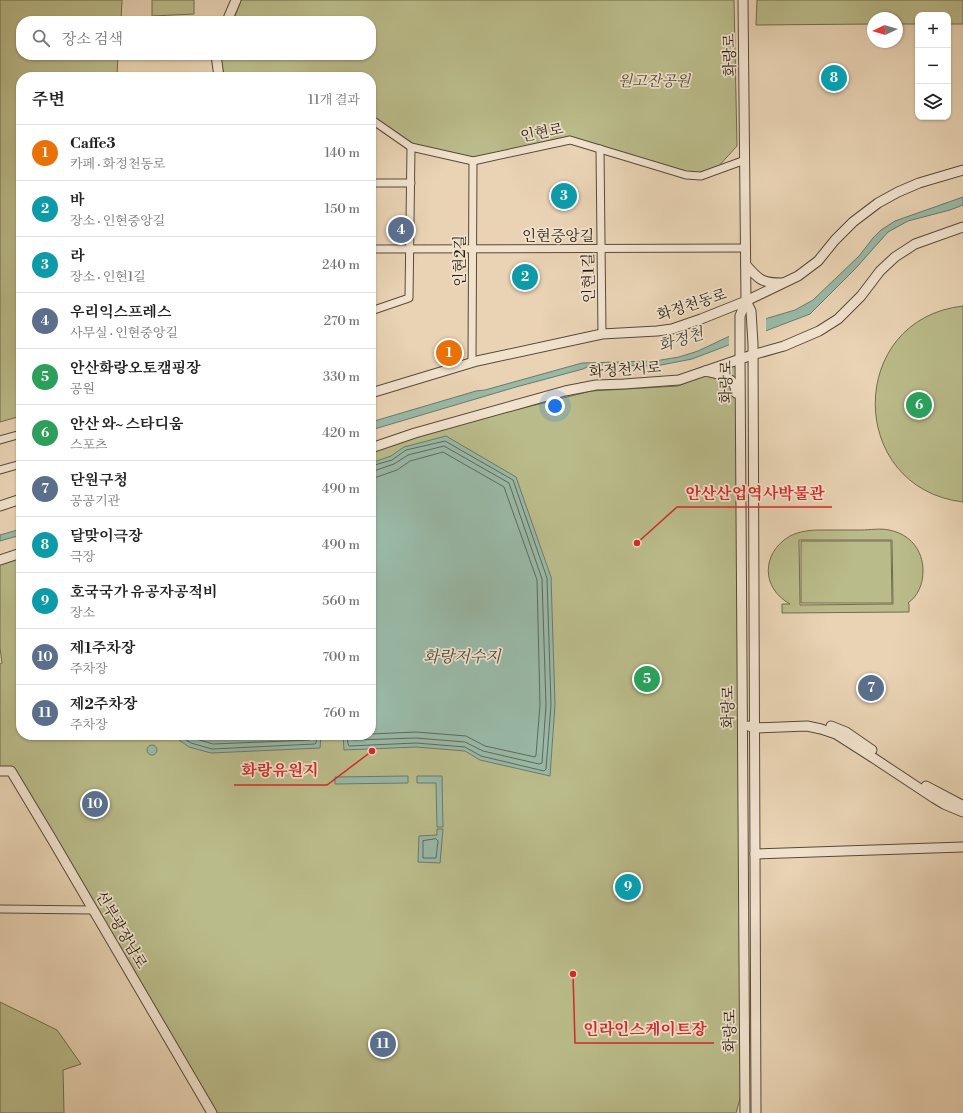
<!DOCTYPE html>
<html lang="ko">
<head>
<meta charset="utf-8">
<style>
	body { margin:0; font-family:"Libre Bodoni","Noto Serif KR",serif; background:#f2f2f2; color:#222 }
	.controls { position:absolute; right:12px; top:12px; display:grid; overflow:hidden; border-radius:8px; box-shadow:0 1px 3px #0004 }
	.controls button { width:36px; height:36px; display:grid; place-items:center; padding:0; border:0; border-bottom:1px solid #e0e0e0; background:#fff; color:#222; font:20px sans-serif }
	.compass { position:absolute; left:867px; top:12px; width:36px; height:36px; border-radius:50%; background:#fff; box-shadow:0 1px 3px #0004; rotate:266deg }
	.you { position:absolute; left:555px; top:406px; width:14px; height:14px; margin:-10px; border:3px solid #fff; border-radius:50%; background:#1a73e8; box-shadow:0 0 0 6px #1a73e833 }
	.badge { display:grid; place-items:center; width:26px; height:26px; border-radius:50%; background:#db2777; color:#fff; font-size:13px; font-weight:700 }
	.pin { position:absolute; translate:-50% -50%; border:2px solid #fff; box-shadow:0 1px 4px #0006 }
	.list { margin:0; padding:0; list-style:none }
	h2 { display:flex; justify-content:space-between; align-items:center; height:52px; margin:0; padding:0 16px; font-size:17px }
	h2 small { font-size:13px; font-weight:400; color:#767676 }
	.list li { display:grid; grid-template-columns:26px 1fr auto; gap:12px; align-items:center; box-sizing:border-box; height:56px; padding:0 16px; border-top:1px solid #e0e0e0 }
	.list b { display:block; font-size:15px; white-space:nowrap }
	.list p { margin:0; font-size:13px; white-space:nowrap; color:#767676 }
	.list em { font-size:13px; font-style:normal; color:#767676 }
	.icon { flex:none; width:22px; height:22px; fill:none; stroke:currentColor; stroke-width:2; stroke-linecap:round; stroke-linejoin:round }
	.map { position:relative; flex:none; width:963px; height:1113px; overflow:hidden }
	.search { position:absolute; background:#fff; box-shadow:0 1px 3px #0004; left:16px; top:16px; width:360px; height:44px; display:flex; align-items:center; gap:10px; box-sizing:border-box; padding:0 14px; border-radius:16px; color:#767676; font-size:15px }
	.panel { position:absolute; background:#fff; box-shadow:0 1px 3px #0004; left:16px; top:72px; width:360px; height:668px; border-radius:16px }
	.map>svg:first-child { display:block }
</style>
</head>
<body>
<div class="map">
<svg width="963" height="1113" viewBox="0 0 963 1113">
	<rect width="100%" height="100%" fill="#e9d3b4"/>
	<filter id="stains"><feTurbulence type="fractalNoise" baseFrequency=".005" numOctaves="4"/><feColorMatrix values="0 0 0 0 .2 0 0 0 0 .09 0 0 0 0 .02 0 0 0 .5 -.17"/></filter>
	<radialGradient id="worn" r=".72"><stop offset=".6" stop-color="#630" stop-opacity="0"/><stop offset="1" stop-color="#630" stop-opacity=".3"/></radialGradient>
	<g fill="#babb8a" stroke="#706c4d" fill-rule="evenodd">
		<path d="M0 0H122L121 21H21V55H118L117 77H21V416L0 422Z"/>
		<path d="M152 0H194V14L152 16Z"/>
		<path d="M241 0H734L737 146 716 169 690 179 676 174 571 142 480 161 412 149 371 122V77H225L220 60 221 55H371V21H233Z"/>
		<path d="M757 0H963V24H948V15H918V24H897V18H873V24L756 25Z"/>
		<path d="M963 306V502C846 488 846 319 963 306Z"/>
		<path d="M744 359 745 1081 736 1113H217L13 768H0V664L2 663 0 648V563L21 557V735H371V450L451 426 591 391 678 386Z"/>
		<path d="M821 530C834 530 848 530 861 530 870 530 880 528 889 530 910 534 923 550 923 571 923 584 918 596 908 603L909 604V612L782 613V604H790C761 588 761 553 790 536 800 531 810 530 821 530ZM799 540H892L893 604 800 605Z"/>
		<path d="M801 541H891L892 603H801Z"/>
		<path d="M0 1002 57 1030 81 1064 63 1070 64 1113H0Z"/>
	</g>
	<g fill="#99b9a7" stroke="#6b7a6b">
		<path d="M963 197V205L950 210 908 221 888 232 856 268 810 314 692 359 656 366 600 365 589 366 583 369 516 387 371 430V422L476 391 485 390 582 363 655 361 679 357 698 351 768 318 795 310 813 300 859 256 873 238 881 230 895 221Z"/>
		<path d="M446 436 516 477 551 577 555 705 550 776 480 760 465 751 416 747 344 750 343 735H371V463L391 456 404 447Z"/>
		<path d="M21 529V535L0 541V535Z"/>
		<path d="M172 735H321L320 748 211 753 189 747Z"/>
		<circle cx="152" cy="750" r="5"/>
		<path d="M408 776V783L335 784V777Z"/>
		<path d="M417 776H442L443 827H437L436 783H417Z"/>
		<path d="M437 829H443L440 863 418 862 419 836 437 835Z"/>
	</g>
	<path fill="#e9d3b4" d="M766 317V333L729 347V334Z"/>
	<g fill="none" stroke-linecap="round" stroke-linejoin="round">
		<g stroke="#5f6a5c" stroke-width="1">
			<path d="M371 478 377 477 397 470 410 461 443 452 504 487 537 580 540 705 536 755 535 757 485 746 466 736 416 732 371 734"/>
			<path d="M178 735 191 743 212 749 315 744 316 743 317 735"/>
			<path d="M187 735 193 738 213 744 310 740 311 739 312 735"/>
			<path d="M203 735 213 738 279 735"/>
			<path d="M347 735 348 744 349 746 416 743 465 747 481 756 544 771 546 769 551 705 547 578 513 480 445 441 406 450 392 460 371 466"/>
			<path d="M352 735V739L354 740 416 738 465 742 483 751 539 764 542 763 546 705 542 579 509 483 444 446 408 455 394 464 371 472"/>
			<path d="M436 839 438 841 436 858H423V841Z"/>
		</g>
		<g stroke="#564a39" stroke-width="9">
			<g id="minor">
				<path d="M371 120 375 122 411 147 473 161 570 140 686 175 701 176 745 160"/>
				<path d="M600 149 602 334"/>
				<path d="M371 183H411"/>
				<path d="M371 249 746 248"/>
				<path d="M371 311 409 298 411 147"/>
				<path d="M472 362 473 161"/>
				<path d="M0 440 21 434"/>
				<path d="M0 470 21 464"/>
				<path d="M0 909 93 910"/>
			</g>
		</g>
		<g stroke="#564a39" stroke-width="11">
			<g id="tertiary">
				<path d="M743 0 746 301 740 316V359L745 1113"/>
				<path d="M227 21 236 0"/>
				<path d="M216 55 219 77"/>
				<path d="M746 265C759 280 762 283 782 283"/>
				<path d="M746 301 751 311 753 344 756 1113"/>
				<path d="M705 371C718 374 736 376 736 393"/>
				<path d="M371 393 477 361 602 334 657 331 672 329 701 319 746 301 798 276 818 261 835 240 853 222 878 203 898 192 919 183 963 170"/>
				<path d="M371 448 415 433 565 391 596 385 624 384 679 380 752 355 784 346 819 331 838 319 861 296 880 271 895 257 915 244 963 227"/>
				<path d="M0 506 21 499"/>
				<path d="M0 560 21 553"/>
				<path d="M749 726 754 728 807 726 821 729 836 734 872 757 934 798 944 804 963 812"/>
				<path d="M831 726 846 732 872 750"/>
				<path d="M0 771H11L53 841 212 1113"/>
				<path d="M926 786 962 805"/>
				<path d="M755 854 963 847"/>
			</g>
		</g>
		<use href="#minor" stroke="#f1e2ce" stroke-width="7"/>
		<use href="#tertiary" stroke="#f1e2ce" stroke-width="9"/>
	</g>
	<g text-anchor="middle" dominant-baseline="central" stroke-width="3.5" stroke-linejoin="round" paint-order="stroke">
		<g font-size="15" fill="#251c10" stroke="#f1e2ce">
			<text transform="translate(730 55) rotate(-91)">화랑로</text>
			<text transform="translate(542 133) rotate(-11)">인현로</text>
			<text x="558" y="236">인현중앙길</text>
			<text transform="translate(460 261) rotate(-90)">인현2길</text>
			<text transform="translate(589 278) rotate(-91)">인현1길</text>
			<text transform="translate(692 305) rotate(-18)">화정천동로</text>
			<text transform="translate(625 370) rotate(-4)">화정천서로</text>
			<text transform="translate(726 382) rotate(-90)">화랑로</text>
			<text transform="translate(728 707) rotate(-90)">화랑로</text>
			<text transform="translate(121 930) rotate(60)">선부광장남로</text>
			<text transform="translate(730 1031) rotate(-90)">화랑로</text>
		</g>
		<g font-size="15" font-style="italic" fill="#524c35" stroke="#f1e2ce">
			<text x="654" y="81">원고잔공원</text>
		</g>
		<g font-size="16" font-style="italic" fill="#484b3d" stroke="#f1e2ce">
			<text transform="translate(681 340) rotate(-17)">화정천</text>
			<text x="462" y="657">화랑저수지</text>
		</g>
	</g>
	<path fill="none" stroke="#d62828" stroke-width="1.5" d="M637 543L677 507H832M372 751L327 785H234M573 974L575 1043H714"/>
	<g fill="#d62828" stroke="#f1e2ce" stroke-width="1.5">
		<circle cx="637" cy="543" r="4"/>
		<circle cx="372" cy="751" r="4"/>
		<circle cx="573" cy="974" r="4"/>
	</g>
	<g font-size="16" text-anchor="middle" font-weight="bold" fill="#d62828" stroke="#f1e2ce" stroke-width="3.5" stroke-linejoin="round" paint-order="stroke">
		<text x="755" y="499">안산산업역사박물관</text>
		<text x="280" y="776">화랑유원지</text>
		<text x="645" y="1035">인라인스케이트장</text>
	</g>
	<rect width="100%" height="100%" filter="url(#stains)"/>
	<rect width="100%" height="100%" fill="url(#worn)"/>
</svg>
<div class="controls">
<button>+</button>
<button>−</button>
<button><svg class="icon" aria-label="layers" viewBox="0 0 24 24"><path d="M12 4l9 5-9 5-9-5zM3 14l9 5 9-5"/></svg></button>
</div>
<svg class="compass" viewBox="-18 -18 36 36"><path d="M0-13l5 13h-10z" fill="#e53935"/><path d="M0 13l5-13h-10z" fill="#767676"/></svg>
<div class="you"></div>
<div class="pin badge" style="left:449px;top:353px;background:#e8710a">1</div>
<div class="pin badge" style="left:525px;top:277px;background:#0f9aa8">2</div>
<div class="pin badge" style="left:564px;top:196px;background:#0f9aa8">3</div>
<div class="pin badge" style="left:401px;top:230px;background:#5c6f8a">4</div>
<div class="pin badge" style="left:647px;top:679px;background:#2e9e5b">5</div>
<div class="pin badge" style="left:919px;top:405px;background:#2e9e5b">6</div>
<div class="pin badge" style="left:871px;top:688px;background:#5c6f8a">7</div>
<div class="pin badge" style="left:834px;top:78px;background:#0f9aa8">8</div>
<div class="pin badge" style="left:628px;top:887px;background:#0f9aa8">9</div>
<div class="pin badge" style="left:95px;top:804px;background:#5c6f8a">10</div>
<div class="pin badge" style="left:383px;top:1044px;background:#5c6f8a">11</div>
<div class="search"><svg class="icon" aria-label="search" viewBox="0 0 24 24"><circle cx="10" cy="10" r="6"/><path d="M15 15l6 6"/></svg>장소 검색</div>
<section class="panel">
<h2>주변<small>11개 결과</small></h2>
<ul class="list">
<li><span class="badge" style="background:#e8710a">1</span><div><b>Caffe3</b><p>카페 · 화정천동로</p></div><em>140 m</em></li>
<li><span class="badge" style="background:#0f9aa8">2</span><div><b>바</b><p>장소 · 인현중앙길</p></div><em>150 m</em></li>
<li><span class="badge" style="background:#0f9aa8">3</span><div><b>라</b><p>장소 · 인현1길</p></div><em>240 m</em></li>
<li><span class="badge" style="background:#5c6f8a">4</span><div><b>우리익스프레스</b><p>사무실 · 인현중앙길</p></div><em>270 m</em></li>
<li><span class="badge" style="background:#2e9e5b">5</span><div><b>안산화랑오토캠핑장</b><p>공원</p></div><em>330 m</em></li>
<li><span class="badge" style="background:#2e9e5b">6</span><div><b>안산 와~ 스타디움</b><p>스포츠</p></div><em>420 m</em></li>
<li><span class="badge" style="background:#5c6f8a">7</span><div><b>단원구청</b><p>공공기관</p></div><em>490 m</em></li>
<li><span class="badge" style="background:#0f9aa8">8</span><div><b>달맞이극장</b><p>극장</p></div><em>490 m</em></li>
<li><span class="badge" style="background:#0f9aa8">9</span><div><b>호국국가 유공자공적비</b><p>장소</p></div><em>560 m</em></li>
<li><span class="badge" style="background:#5c6f8a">10</span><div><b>제1주차장</b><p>주차장</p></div><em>700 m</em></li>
<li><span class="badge" style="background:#5c6f8a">11</span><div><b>제2주차장</b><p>주차장</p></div><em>760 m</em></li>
</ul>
</section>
</div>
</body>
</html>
